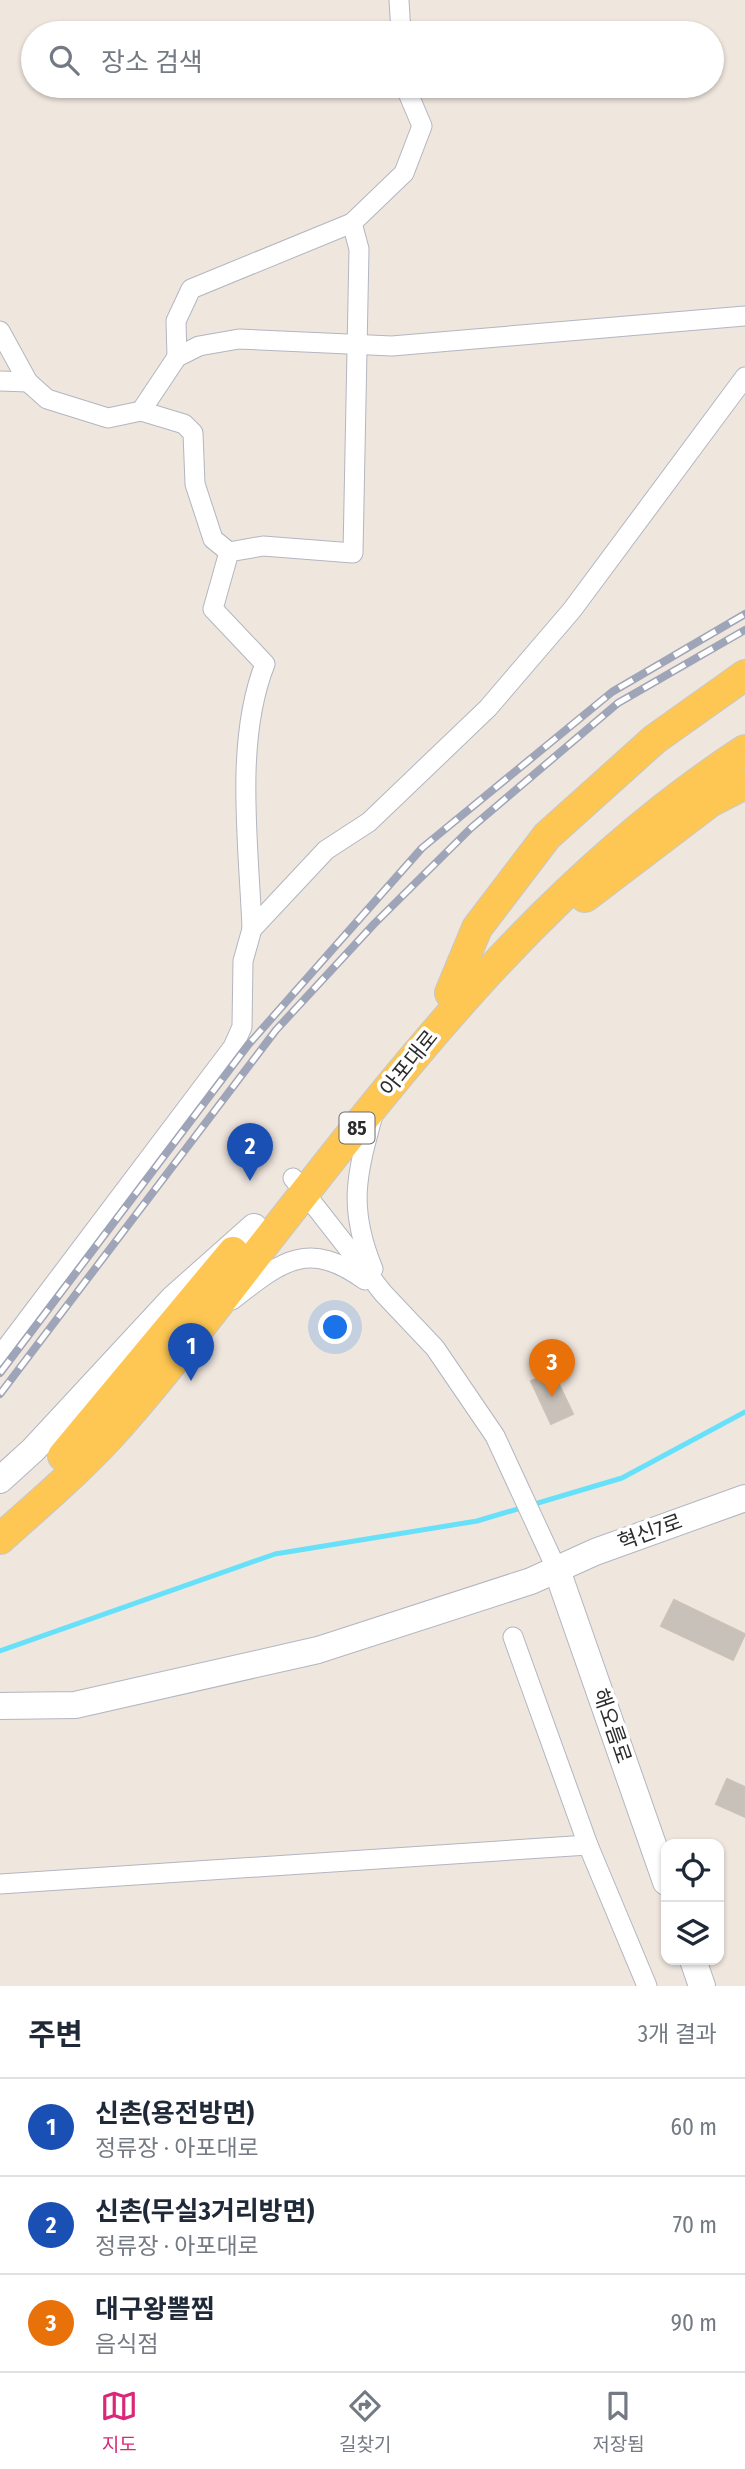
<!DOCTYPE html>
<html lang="ko">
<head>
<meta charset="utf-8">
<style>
	body { margin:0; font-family:"Fira Sans Condensed","Noto Sans KR",sans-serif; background:#f6f6f7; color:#1f2937 }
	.controls { position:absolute; right:21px; bottom:21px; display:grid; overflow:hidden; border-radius:14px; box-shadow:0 2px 5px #0004 }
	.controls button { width:63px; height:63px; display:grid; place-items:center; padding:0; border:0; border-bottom:2px solid #e0e1e3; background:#fff; color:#1f2937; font:35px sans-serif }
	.you { position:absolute; left:336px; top:1328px; width:24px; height:24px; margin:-18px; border:5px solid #fff; border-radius:50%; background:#1a73e8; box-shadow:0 0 0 10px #1a73e833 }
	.badge { display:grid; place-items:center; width:46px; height:46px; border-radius:50%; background:#db2777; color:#fff; font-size:23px; font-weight:700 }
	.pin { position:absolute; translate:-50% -58px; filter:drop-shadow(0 2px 4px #0008) }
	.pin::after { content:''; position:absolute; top:37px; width:24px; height:21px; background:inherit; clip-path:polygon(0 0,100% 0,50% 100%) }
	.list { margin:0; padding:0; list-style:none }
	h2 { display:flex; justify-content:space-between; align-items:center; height:91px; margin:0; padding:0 28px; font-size:30px }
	h2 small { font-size:23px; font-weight:400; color:#747a83 }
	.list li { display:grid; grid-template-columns:46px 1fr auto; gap:21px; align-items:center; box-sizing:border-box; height:98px; padding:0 28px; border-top:2px solid #e0e1e3 }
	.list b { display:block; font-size:26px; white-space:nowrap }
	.list p { margin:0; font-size:23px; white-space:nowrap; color:#747a83 }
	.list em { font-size:23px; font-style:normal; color:#747a83 }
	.icon { flex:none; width:38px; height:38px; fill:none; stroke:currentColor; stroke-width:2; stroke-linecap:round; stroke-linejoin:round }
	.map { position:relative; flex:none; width:745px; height:1986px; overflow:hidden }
	.search { position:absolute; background:#fff; box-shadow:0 2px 5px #0004; left:21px; right:21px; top:21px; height:77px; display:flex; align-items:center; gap:18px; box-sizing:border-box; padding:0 24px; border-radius:38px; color:#747a83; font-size:26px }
	.sheet { height:385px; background:#fff }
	nav { display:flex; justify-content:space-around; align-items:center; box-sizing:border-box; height:98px; border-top:2px solid #e0e1e3; background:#fff; font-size:19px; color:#747a83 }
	nav a { display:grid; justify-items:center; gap:4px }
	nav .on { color:#db2777 }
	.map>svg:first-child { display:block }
</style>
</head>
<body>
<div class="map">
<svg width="745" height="1986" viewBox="0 0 745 1986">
	<rect width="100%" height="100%" fill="#efe6de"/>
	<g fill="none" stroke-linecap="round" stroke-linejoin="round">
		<path stroke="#67e0fa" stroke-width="5" d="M0 1651 275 1554 477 1521 622 1478 745 1412"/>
	</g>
	<g fill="#c7c1b9" stroke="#cbc2b7" stroke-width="2">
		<path d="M553 1372 573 1414 551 1424 531 1381Z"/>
		<path d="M674 1600 745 1634 733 1660 661 1626Z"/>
		<path d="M727 1779 745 1787V1817L716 1804Z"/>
	</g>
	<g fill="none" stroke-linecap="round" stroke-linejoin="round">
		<g stroke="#b2b6c1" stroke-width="21">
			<g id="street">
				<path d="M399 0 401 33"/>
				<path d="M0 331 28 382 47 399 108 418 141 411 177 357 199 346 239 339 392 346 745 316"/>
				<path d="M177 357 176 321 191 289 352 223 404 173 422 126 405 86"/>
				<path d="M0 381 28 382"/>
				<path d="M141 411 184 424 193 433 195 484 213 539 229 552"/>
				<path d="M252 929C249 846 234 742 265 664L213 609 229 552 263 546 353 553 359 249 352 223"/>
				<path d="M373 1115C356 1177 348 1208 373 1269"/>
				<path d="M293 1178 383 1293 435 1348 495 1436 557 1570"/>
				<path d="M232 1300C282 1261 308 1239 365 1280"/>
				<path d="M0 1356 233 1047 242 1027 243 961 252 929 326 850 369 822 488 708 572 610 745 377"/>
				<path d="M513 1637 588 1845 647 1986"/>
				<path d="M0 1884 588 1845"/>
			</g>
		</g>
		<g stroke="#b2b6c1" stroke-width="28">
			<g id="secondary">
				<path d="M0 1480 33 1450 173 1299 254 1227"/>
				<path d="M557 1570 666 1882"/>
				<path d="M0 1706 75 1705 318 1650 531 1581 595 1552 745 1498"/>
				<path d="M693 1960 702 1986"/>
			</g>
		</g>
		<g stroke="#c8c8c8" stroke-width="32">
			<g id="primary">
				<path d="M585 897 710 802 745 784"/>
				<path d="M450 993 477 928 547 836 655 739 745 675"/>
				<path d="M63 1456 233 1252"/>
				<path d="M0 1539C40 1503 83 1467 119 1426 170 1368 216 1307 263 1246 406 1063 548 878 745 750"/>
			</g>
		</g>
		<use href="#street" stroke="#fff" stroke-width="19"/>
		<use href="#secondary" stroke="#fff" stroke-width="26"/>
		<use href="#primary" stroke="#fec753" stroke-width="30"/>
		<g stroke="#9fa5b8" stroke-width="8">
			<g id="rail">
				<path d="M0 1373 248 1045 422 848 612 692 745 614"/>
				<path d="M0 1394 276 1030 374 924 471 828 618 703 745 630"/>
			</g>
		</g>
		<use href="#rail" stroke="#fff" stroke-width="5" stroke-dasharray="16" stroke-linecap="butt"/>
	</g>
	<g text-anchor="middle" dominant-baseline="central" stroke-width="7" stroke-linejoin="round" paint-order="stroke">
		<rect fill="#fff" stroke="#6b6b6b" stroke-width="2" x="339.5" y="1112.5" width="35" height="31" rx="5"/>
		<g font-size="19" font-weight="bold" fill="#2c2c2c">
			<text x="357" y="1128">85</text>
		</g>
		<g font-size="21" fill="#2c2c2c" stroke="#fff">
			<text transform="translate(409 1063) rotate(-51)">아포대로</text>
			<text transform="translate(650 1532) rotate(-20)">혁신7로</text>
			<text transform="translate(612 1726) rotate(71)">해오름로</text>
		</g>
	</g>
</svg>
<div class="controls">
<button><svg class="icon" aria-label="locate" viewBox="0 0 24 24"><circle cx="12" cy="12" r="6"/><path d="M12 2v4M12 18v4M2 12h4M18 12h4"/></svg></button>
<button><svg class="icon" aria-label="layers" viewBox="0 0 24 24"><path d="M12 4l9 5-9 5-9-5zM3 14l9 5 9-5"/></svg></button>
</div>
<div class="you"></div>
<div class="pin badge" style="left:191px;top:1381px;background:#1a4fb4">1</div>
<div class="pin badge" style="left:250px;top:1181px;background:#1a4fb4">2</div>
<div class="pin badge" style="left:552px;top:1397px;background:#e8710a">3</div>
<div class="search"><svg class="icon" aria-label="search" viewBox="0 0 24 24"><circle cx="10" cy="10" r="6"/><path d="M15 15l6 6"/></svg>장소 검색</div>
</div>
<section class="sheet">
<h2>주변<small>3개 결과</small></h2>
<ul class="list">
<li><span class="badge" style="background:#1a4fb4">1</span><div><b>신촌(용전방면)</b><p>정류장 · 아포대로</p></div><em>60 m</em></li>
<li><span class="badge" style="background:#1a4fb4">2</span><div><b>신촌(무실3거리방면)</b><p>정류장 · 아포대로</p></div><em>70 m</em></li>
<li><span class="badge" style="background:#e8710a">3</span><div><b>대구왕뽈찜</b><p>음식점</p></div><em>90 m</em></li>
</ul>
</section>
<nav>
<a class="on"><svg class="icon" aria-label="map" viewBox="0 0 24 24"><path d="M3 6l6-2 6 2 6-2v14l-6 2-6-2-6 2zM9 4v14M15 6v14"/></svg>지도</a>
<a><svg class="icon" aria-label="directions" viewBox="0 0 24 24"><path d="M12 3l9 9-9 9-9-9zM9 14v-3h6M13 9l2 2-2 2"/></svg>길찾기</a>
<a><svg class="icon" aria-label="saved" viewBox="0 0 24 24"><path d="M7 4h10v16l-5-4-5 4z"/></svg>저장됨</a>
</nav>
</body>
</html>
